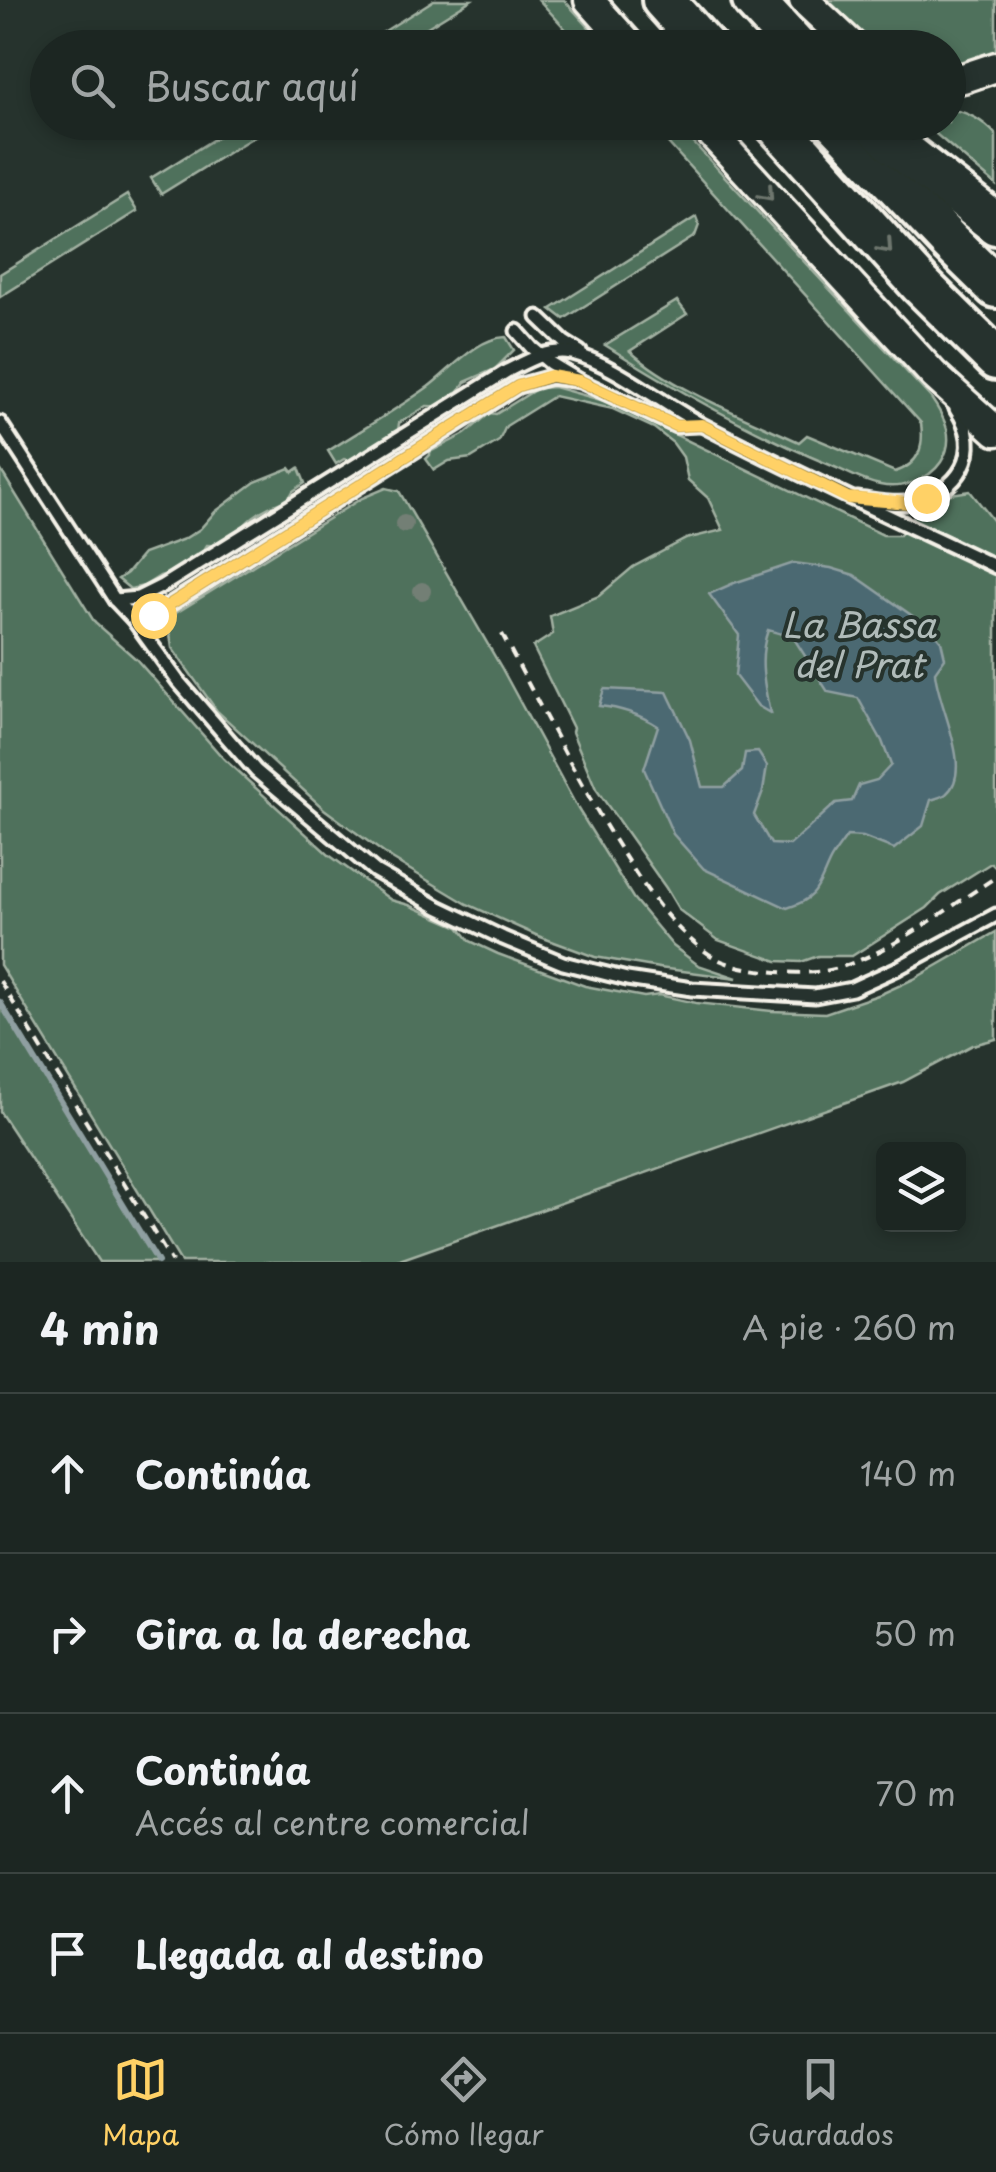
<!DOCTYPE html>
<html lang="es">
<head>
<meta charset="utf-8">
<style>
	body { margin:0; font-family:"Playpen Sans",sans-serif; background:#29322f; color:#f1f3f6 }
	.controls { position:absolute; right:30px; bottom:30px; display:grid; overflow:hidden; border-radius:15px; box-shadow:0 5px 15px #0003 }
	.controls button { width:90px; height:90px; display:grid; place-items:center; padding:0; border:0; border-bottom:2px solid #3a4340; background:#1c2622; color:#f1f3f6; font:50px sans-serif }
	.stop { position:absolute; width:30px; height:30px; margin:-22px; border:8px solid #ffd166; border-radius:50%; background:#fff }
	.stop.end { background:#ffd166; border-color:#fff; box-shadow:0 2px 10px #0008 }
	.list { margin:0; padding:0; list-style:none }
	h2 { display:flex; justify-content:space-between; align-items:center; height:130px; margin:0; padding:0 40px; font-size:42px }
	h2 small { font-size:32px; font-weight:400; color:#a0a5a5 }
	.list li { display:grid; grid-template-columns:65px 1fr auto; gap:30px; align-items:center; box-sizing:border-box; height:160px; padding:0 40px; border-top:2px solid #3a4340 }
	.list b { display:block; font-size:38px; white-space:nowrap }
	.list p { margin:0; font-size:32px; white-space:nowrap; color:#a0a5a5 }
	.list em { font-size:32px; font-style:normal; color:#a0a5a5 }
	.icon { flex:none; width:55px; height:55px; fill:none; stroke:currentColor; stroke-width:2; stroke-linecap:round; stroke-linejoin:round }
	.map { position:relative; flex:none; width:996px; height:1262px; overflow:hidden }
	.search { position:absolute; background:#1c2622; box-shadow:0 5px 15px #0003; left:30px; right:30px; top:30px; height:110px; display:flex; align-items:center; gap:25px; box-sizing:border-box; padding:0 35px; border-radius:55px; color:#a0a5a5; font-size:38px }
	.sheet { height:770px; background:#1c2622 }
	nav { display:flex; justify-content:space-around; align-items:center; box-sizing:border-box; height:140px; border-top:2px solid #3a4340; background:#1c2622; font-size:28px; color:#a0a5a5 }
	nav a { display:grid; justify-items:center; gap:5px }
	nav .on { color:#ffd166 }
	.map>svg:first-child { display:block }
</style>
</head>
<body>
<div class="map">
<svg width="996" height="1262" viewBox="0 0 996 1262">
	<rect width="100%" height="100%" fill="#26332d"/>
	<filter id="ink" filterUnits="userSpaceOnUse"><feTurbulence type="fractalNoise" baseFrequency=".01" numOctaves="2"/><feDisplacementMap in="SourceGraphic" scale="20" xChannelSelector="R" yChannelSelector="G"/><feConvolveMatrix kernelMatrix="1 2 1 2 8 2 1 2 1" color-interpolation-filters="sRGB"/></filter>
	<g filter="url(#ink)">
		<g fill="#50715c" stroke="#a2b1a2" stroke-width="2.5">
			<path d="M434 0H471L395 47H373L369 41Z"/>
			<path d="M539 0H564L607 47H582Z"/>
			<path d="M823 0H996V52L964 63 949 62 948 48 889 47 857 30Z"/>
			<path d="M949 110C966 110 985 122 996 135V185L923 123 948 122Z"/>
			<path d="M240 123H276L161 194 151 178Z"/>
			<path d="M650 123H675L931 398C945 418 956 439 941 462 929 480 901 490 880 485 863 482 845 471 830 465 751 432 676 390 605 345L677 301 687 314 630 351C672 389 747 418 799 442L807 435 895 472C920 464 924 446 921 423Z"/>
			<path d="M127 195 137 211 0 297V274Z"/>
			<path d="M696 217 699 225 695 236 564 319 551 309Z"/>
			<path d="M506 337 514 350 495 369 465 382 448 407 427 406 399 423 397 439 359 463 344 459 336 464 328 451C361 430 396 410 428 387 451 370 476 338 506 337Z"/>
			<path d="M554 387 608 402 883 535H900L926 498 970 491 996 524V868L991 863 940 895 927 908 852 956H818L801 962 777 961 718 940 679 910 666 888 596 789 572 732 573 728 533 647 553 634 550 616 599 596 633 567 686 539 723 530 708 498 688 480 683 457 673 443 654 428 613 409 554 396 506 426 499 441 471 458 449 461 434 470 426 459 430 455V452L465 434 490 413 496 414 538 388Z"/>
			<path d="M290 468 293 472 299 468 305 483 293 491 288 500C257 509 246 521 227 546L207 545 194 566 160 576 144 586 130 589 118 579 127 573 143 554 184 539 200 529 215 512 255 482Z"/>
			<path d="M0 469 95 623 136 659 224 759 329 855 391 900 409 905 459 927 470 941 498 954 585 986 644 997 659 995 696 1003 772 1011 825 1013 881 994 914 979 996 932V1039L973 1045 903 1082 394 1262H181L0 965Z"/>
			<path d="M386 488 399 491 501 667 578 809 633 898 673 946 698 965 737 978 659 968 595 957 538 936 467 904 392 859 324 809 217 711 172 648 169 627 176 613 362 498Z"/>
			<path d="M0 1002 158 1262H99L0 1112Z"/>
		</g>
		<path fill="#4b6972" stroke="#8f9fa1" stroke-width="2.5" d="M794 563 831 568 854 575 931 629 941 641 945 658 935 672C937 705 975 770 946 794 942 797 936 798 931 800L923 826 894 849 863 837 847 836C841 845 833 854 829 863 817 889 817 899 787 908L704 869 673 834 644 769 658 726C639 714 621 708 599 706L604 689 667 692 690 740 702 787H724L742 771 745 753 758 752 767 766 763 791 754 815 771 844 790 845 836 803 852 801 859 785 877 780 891 765 882 741 858 698 828 692 793 637 768 630C758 658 764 684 770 713L758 706 735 676 739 635 709 594 734 583Z"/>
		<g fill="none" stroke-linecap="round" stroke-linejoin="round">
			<path stroke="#8f9fa1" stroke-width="6" d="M0 1002 158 1262"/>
			<g stroke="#f4f1e8" stroke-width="19">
				<g id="service">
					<path d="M538 317 564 342 580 352"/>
					<path d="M517 331 532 348 550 363 580 381 676 426 699 425"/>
					<path d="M0 423 115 600 133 619 178 681 256 771 375 871 438 907 503 938 563 963 627 979 692 989 815 996 852 989 898 968 996 915"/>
					<path d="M857 499C874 501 896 506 912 502 959 492 985 451 956 409"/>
					<path d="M115 600 138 598 162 586 507 371C527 361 548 348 572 353 615 364 665 406 706 427 801 476 899 521 996 567"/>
					<path d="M133 619 153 615 518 386 551 377 580 381"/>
				</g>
			</g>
			<g stroke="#f4f1e8" stroke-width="35">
				<g id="tertiary">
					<path d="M589 0 632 48"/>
					<path d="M804 0 855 48"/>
					<path d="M948 79 963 78 996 67"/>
					<path d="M701 122 934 375 996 431"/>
				</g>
			</g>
			<g stroke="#f4f1e8" stroke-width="48">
				<g id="motorway">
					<path d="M663 0 706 48"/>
					<path d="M753 0 797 48"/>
					<path d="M774 122 921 285 996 359"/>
					<path d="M836 122 950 242 996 287"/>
					<path d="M873 122 898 147 996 224"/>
				</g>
			</g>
			<g stroke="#f4f1e8" stroke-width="4" stroke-dasharray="10 8" stroke-linecap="butt">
				<path d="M502 634C539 703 574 774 615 841 641 882 670 929 712 956 738 973 809 977 838 968 896 950 946 909 996 877"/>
				<path d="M0 981 172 1262"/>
			</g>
			<use href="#service" stroke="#26332d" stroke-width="11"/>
			<use href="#tertiary" stroke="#26332d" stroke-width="28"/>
			<use href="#motorway" stroke="#26332d" stroke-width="40"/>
		</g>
		<g fill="#737f75">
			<circle cx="404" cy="524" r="9"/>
			<circle cx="422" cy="591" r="9"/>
		</g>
		<defs><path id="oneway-chevron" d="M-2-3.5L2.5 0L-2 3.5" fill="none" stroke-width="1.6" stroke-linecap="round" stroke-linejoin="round" transform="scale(2.5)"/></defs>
		<g stroke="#6e766e">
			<use href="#oneway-chevron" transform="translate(767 194) rotate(48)"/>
			<use href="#oneway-chevron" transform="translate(886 247) rotate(48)"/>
		</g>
	</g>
	<g fill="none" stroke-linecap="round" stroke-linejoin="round" filter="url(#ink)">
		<path stroke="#ffd166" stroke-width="12" d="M153 615 518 386 551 376 580 381 676 426 702 425 848 498 909 503 926 498"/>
	</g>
	<g text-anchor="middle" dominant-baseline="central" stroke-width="8" stroke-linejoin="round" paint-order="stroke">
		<g font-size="35" font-style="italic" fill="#b0bbb9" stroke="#26332d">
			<text x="859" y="623">La Bassa<tspan x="859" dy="40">del Prat</tspan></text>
		</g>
	</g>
</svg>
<div class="controls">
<button><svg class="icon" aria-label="layers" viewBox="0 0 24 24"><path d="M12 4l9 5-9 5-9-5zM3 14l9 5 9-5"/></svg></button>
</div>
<div class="stop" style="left:153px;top:615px"></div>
<div class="stop end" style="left:926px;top:498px"></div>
<div class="search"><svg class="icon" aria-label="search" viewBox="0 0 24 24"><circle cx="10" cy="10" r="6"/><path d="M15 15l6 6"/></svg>Buscar aquí</div>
</div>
<section class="sheet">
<h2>4 min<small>A pie · 260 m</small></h2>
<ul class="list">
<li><svg class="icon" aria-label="ahead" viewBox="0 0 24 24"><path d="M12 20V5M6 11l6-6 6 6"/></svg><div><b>Continúa</b></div><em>140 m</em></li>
<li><svg class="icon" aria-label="right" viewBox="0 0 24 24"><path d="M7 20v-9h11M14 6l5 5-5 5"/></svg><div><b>Gira a la derecha</b></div><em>50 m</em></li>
<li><svg class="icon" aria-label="ahead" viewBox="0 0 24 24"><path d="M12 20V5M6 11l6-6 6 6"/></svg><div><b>Continúa</b><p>Accés al centre comercial</p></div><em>70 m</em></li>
<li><svg class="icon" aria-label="arrive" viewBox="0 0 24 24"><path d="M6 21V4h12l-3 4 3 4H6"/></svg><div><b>Llegada al destino</b></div></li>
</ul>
</section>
<nav>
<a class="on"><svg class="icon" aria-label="map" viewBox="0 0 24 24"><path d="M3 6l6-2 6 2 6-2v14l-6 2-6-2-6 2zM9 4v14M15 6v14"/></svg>Mapa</a>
<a><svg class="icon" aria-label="directions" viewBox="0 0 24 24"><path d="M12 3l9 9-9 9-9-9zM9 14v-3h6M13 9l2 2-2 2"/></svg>Cómo llegar</a>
<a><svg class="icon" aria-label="saved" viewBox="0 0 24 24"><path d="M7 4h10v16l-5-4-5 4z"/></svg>Guardados</a>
</nav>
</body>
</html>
